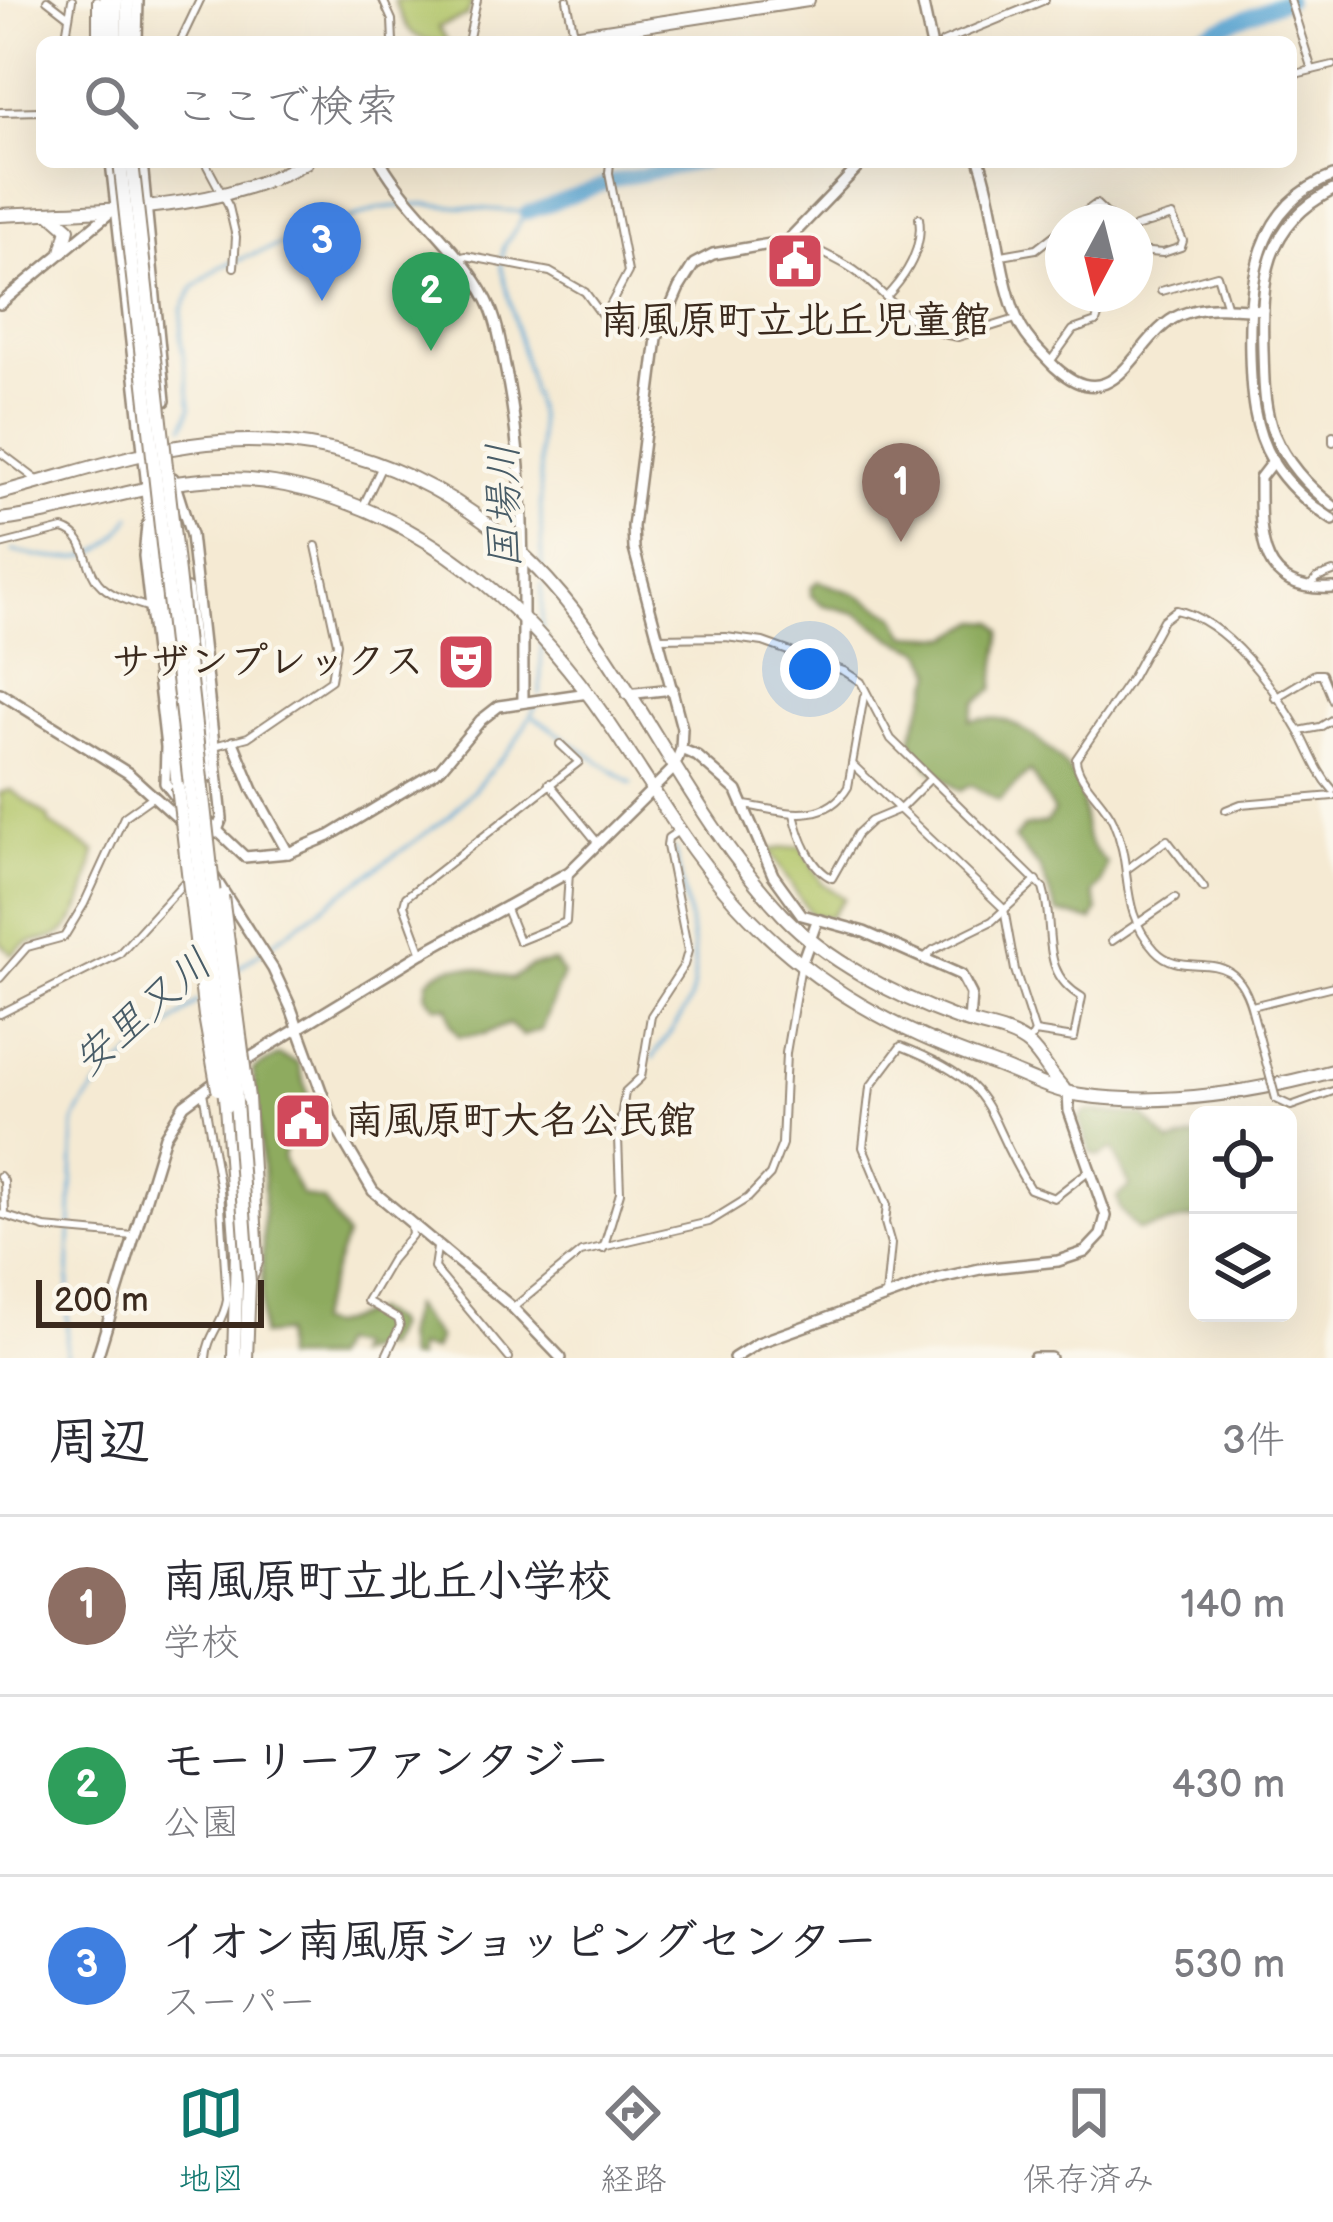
<!DOCTYPE html>
<html lang="ja">
<head>
<meta charset="utf-8">
<style>
	body { margin:0; font-family:"Balsamiq Sans","Klee One",sans-serif; background:#f2f2f3; color:#2b2b33 }
	.controls { position:absolute; right:36px; bottom:36px; display:grid; overflow:hidden; border-radius:18px; box-shadow:0 12px 48px #0002 }
	.controls button { width:108px; height:108px; display:grid; place-items:center; padding:0; border:0; border-bottom:3px solid #e1e1e2; background:#fff; color:#2b2b33; font:60px sans-serif }
	.compass { position:absolute; left:1045px; top:204px; width:108px; height:108px; border-radius:50%; background:#fff; box-shadow:0 12px 48px #0002; rotate:187deg }
	.scale { position:absolute; left:36px; bottom:30px; width:228px; box-sizing:border-box; padding-left:12px; border:6px solid #3b2a1e; border-top:0; font-size:33px; line-height:42px; white-space:nowrap; color:#3b2a1e; -webkit-text-stroke:9px #fbf7ec; paint-order:stroke }
	.you { position:absolute; left:810px; top:669px; width:42px; height:42px; margin:-30px; border:9px solid #fff; border-radius:50%; background:#1a73e8; box-shadow:0 0 0 18px #1a73e833 }
	.badge { display:grid; place-items:center; width:78px; height:78px; border-radius:50%; background:#0f766e; color:#fff; font-size:39px; font-weight:700 }
	.pin { position:absolute; translate:-50% -99px; filter:drop-shadow(0 3px 6px #0008) }
	.pin::after { content:''; position:absolute; top:63px; width:42px; height:36px; background:inherit; clip-path:polygon(0 0,100% 0,50% 100%) }
	.list { margin:0; padding:0; list-style:none }
	h2 { display:flex; justify-content:space-between; align-items:center; height:156px; margin:0; padding:0 48px; font-size:51px }
	h2 small { font-size:39px; font-weight:400; color:#7c7c81 }
	.list li { display:grid; grid-template-columns:78px 1fr auto; gap:36px; align-items:center; box-sizing:border-box; height:180px; padding:0 48px; border-top:3px solid #e1e1e2 }
	.list b { display:block; font-size:45px; white-space:nowrap }
	.list p { margin:0; font-size:39px; white-space:nowrap; color:#7c7c81 }
	.list em { font-size:39px; font-style:normal; color:#7c7c81 }
	.icon { flex:none; width:66px; height:66px; fill:none; stroke:currentColor; stroke-width:2; stroke-linecap:round; stroke-linejoin:round }
	.map { position:relative; flex:none; width:1333px; height:1358px; overflow:hidden }
	.search { position:absolute; background:#fff; box-shadow:0 12px 48px #0002; left:36px; right:36px; top:36px; height:132px; display:flex; align-items:center; gap:30px; box-sizing:border-box; padding:0 42px; border-radius:18px; color:#7c7c81; font-size:45px }
	.sheet { height:696px; background:#fff }
	nav { display:flex; justify-content:space-around; align-items:center; box-sizing:border-box; height:168px; border-top:3px solid #e1e1e2; background:#fff; font-size:33px; color:#7c7c81 }
	nav a { display:grid; justify-items:center; gap:6px }
	nav .on { color:#0f766e }
	.map>svg:first-child { display:block }
</style>
</head>
<body>
<div class="map">
<svg width="1333" height="1358" viewBox="0 0 1333 1358">
	<rect width="100%" height="100%" fill="#fbf7ec"/>
	<filter id="ink" filterUnits="userSpaceOnUse"><feTurbulence type="fractalNoise" baseFrequency=".00833" numOctaves="2"/><feDisplacementMap in="SourceGraphic" scale="24" xChannelSelector="R" yChannelSelector="G"/><feConvolveMatrix kernelMatrix="1 2 1 2 8 2 1 2 1" color-interpolation-filters="sRGB"/></filter>
	<filter id="wash" filterUnits="userSpaceOnUse"><feTurbulence type="fractalNoise" baseFrequency=".004" numOctaves="4" result="noise"/><feDisplacementMap in="SourceGraphic" scale="48" xChannelSelector="R" yChannelSelector="G"/><feGaussianBlur stdDeviation="2.7" result="paint"/><feColorMatrix in="noise" values="0 0 0 0 0 0 0 0 0 0 0 0 0 0 0 0 0 1.4 0 .05"/><feComposite in="paint" operator="in"/></filter>
	<g filter="url(#wash)">
		<rect width="100%" height="100%" fill="#f5ead3"/>
		<g fill="#b3c66a" stroke="#777844" stroke-width="3">
			<path d="M394 0H473L467 16 438 27 448 42C411 42 408 32 394 0Z"/>
			<path d="M11 790 48 817 50 824 95 852C89 876 82 927 54 937 33 944 29 937 12 955L0 942V793Z"/>
			<path d="M801 846 822 883 844 898 830 917 811 915 769 850Z"/>
		</g>
		<g fill="#8eab5e" stroke="#646a3e" stroke-width="3">
			<path d="M818 581 856 594 896 616 906 635 950 637 979 621 995 622 1002 631 993 690 976 702 970 720C978 720 990 717 999 719 1025 723 1077 768 1081 795 1087 831 1078 834 1107 864L1101 884 1093 893 1098 910 1092 921 1057 912 1040 868 1014 839 1024 827 1046 823 1054 812 1030 771 999 801 971 785 960 791 928 767 911 739 934 672 923 651 893 639 859 614 824 605 811 596V588Z"/>
			<path d="M554 962 563 974 541 1030 523 1036 509 1024 484 1034 459 1036 451 1025 448 1007 435 1006 426 995 428 980C454 956 480 969 512 979L531 966Z"/>
			<path d="M279 1055 298 1063 312 1106 288 1116 294 1138 286 1141 283 1158 301 1195 324 1201 346 1237 315 1323 328 1326 374 1311 392 1321 395 1327 384 1348 375 1347 353 1355 356 1346 338 1343 331 1358H283V1333L261 1335 264 1182 253 1070Z"/>
			<path d="M1087 1111 1144 1116 1170 1143 1198 1136V1221L1193 1218 1138 1230 1120 1209 1117 1197 1130 1186 1113 1149 1099 1156 1091 1153 1079 1119Z"/>
			<path d="M412 1306 438 1338 433 1350 416 1347 417 1358H407L404 1336Z"/>
		</g>
		<g fill="none" stroke-linecap="round" stroke-linejoin="round">
			<g stroke="#5ca7d5" stroke-width="3">
				<path d="M526 213 504 246 501 265 539 419 542 568"/>
				<path d="M184 426 191 407 181 341 182 310 193 288 220 267 379 208 423 204 524 212"/>
				<path d="M13 551C68 562 99 569 131 516"/>
				<path d="M542 584V628"/>
				<path d="M540 694 542 644"/>
				<path d="M534 717 632 784"/>
				<path d="M238 968 451 815 514 744 538 703"/>
				<path d="M653 1058C664 1039 680 1022 689 1002 705 968 682 886 674 849"/>
				<path d="M66 1358 74 1125C83 1083 166 1033 198 1001"/>
			</g>
			<g stroke="#5ca7d5" stroke-width="14">
				<path d="M1182 42 1288 0"/>
				<path d="M526 213 616 180 703 162"/>
			</g>
		</g>
	</g>
	<g filter="url(#ink)">
		<g fill="none" stroke-linecap="round" stroke-linejoin="round">
			<g stroke="#988a78" stroke-width="10">
				<g id="street">
					<path d="M47 0 69 17"/>
					<path d="M96 0V42"/>
					<path d="M383 0 392 20 393 42"/>
					<path d="M567 0 574 34"/>
					<path d="M1290 0 1312 70"/>
					<path d="M65 42 72 0"/>
					<path d="M180 42 200 0"/>
					<path d="M468 42 477 0"/>
					<path d="M943 42 1045 0"/>
					<path d="M1291 75 1333 65"/>
					<path d="M0 112 42 111"/>
					<path d="M205 162 229 207 236 237 234 267"/>
					<path d="M869 162H900"/>
					<path d="M1071 222 1096 204 1115 222"/>
					<path d="M1135 227 1172 216 1183 241 1181 247 1163 253 1135 251"/>
					<path d="M794 237C813 250 835 257 854 270 893 297 906 330 958 337L1016 319"/>
					<path d="M1002 255 1036 249 1063 228"/>
					<path d="M458 258 466 256 550 272 585 292 607 322 657 338"/>
					<path d="M1161 291 1217 275 1227 308"/>
					<path d="M886 297C906 276 924 249 919 218"/>
					<path d="M603 319 628 272 609 173 610 162"/>
					<path d="M1050 362 1073 330 1096 322 1105 294"/>
					<path d="M1333 435V442"/>
					<path d="M0 452 37 480"/>
					<path d="M362 508 381 468"/>
					<path d="M0 545 63 529C89 537 83 564 98 582 109 596 134 603 150 608"/>
					<path d="M1308 588 1317 578 1333 572"/>
					<path d="M659 638 726 637 763 642 844 671 861 682 891 739 1043 888C1056 930 1038 972 1082 997L1074 1038 1035 1032 1029 1042"/>
					<path d="M1275 698 1315 674H1322L1333 701"/>
					<path d="M1299 731 1320 727 1333 719"/>
					<path d="M214 746 248 737 331 680 337 643 316 546"/>
					<path d="M852 764 1004 909 1015 970 1035 1032"/>
					<path d="M549 783 597 842"/>
					<path d="M745 805C782 811 825 826 848 787L864 696"/>
					<path d="M1226 810 1241 804 1333 796"/>
					<path d="M794 814C799 836 811 869 832 878L857 834 871 821 900 809 930 779"/>
					<path d="M1127 869 1167 840 1204 888"/>
					<path d="M506 909 519 941 566 922 569 872"/>
					<path d="M1112 941 1175 898"/>
					<path d="M421 951 404 905 406 897 579 762 560 744"/>
					<path d="M924 958 933 950 992 921 1037 880"/>
					<path d="M0 978 27 947 64 937 84 904 124 817 155 795"/>
					<path d="M1252 1006 1333 986"/>
					<path d="M0 1014 119 954 188 878"/>
					<path d="M1253 1014C1235 936 1186 984 1155 950 1117 908 1135 870 1113 821 1104 800 1077 781 1076 759L1132 677 1163 620 1176 610C1228 621 1275 689 1300 733 1311 753 1317 773 1333 790"/>
					<path d="M203 1092 220 1190 227 1300C224 1322 207 1336 206 1358"/>
					<path d="M1276 1099 1291 1106 1333 1091"/>
					<path d="M0 1176 4 1181 5 1215"/>
					<path d="M0 1214 45 1228 134 1236"/>
					<path d="M437 1248 434 1268 509 1358"/>
					<path d="M603 1249 620 1193 618 1138 625 1092 641 1077 651 1016 684 965 688 951 667 846 668 838 677 832"/>
					<path d="M886 1295 891 1244 885 1223 887 1205 863 1147 870 1087 901 1046C1004 1087 979 1108 1030 1189L1054 1198 1091 1169"/>
					<path d="M513 1308 581 1252 709 1222 748 1198 770 1175 782 1144 786 1053 801 965"/>
					<path d="M385 1358 400 1326 398 1319 367 1301 391 1260 412 1235 411 1226"/>
				</g>
			</g>
			<g stroke="#988a78" stroke-width="14">
				<g id="secondary">
					<path d="M922 0 931 42"/>
					<path d="M137 42 138 0"/>
					<path d="M111 162 147 486"/>
					<path d="M142 162 165 401"/>
					<path d="M381 162C410 212 461 249 487 300 498 322 501 347 506 371 528 480 522 590 523 701"/>
					<path d="M980 162C997 212 997 266 1016 316 1023 336 1040 352 1055 367 1118 424 1135 334 1180 315 1206 304 1235 308 1263 310"/>
					<path d="M1333 176C1256 205 1248 282 1250 355 1251 392 1253 429 1273 462 1288 486 1310 505 1333 520"/>
					<path d="M1333 190C1264 225 1261 280 1263 350 1264 378 1263 407 1274 434 1287 464 1307 486 1333 506"/>
					<path d="M0 304 112 211"/>
					<path d="M1273 461 1260 478C1260 535 1257 593 1333 588"/>
					<path d="M173 478 191 535 222 818 216 833"/>
					<path d="M147 525 144 556 166 747 165 783 179 801"/>
					<path d="M0 693 128 773 181 821"/>
					<path d="M627 694 673 689"/>
					<path d="M233 742 253 790 288 853"/>
					<path d="M681 749 697 756 737 791 773 875 802 915 864 932 961 975 971 994 969 1023"/>
					<path d="M203 817 245 857 288 853 329 836 440 769 481 720 499 706 588 693"/>
					<path d="M214 877 273 969 291 1008 332 1121 373 1191 513 1308 561 1358"/>
					<path d="M801 965 817 921"/>
					<path d="M243 1062 422 953 569 872 674 768 681 749 682 728 634 549 633 527 657 338 679 288 694 264 713 254 787 241 863 162"/>
					<path d="M97 1358 165 1136 184 1105 219 1079"/>
					<path d="M734 1358 758 1343 936 1279 980 1269 1058 1261 1085 1252 1101 1235 1106 1216 1069 1111 1068 1092"/>
					<path d="M1034 1358H1050"/>
				</g>
			</g>
			<g stroke="#988a78" stroke-width="16">
				<g id="highway">
					<path d="M105 42V0"/>
					<path d="M115 42 116 0"/>
					<path d="M127 42 128 0"/>
					<path d="M534 42 808 0"/>
					<path d="M0 215C103 209 214 214 306 162"/>
					<path d="M52 215 68 229 62 252"/>
					<path d="M147 486 178 787"/>
					<path d="M0 493C55 479 110 460 166 449 347 414 500 497 599 646 660 736 708 835 783 915 827 961 894 995 953 1017 976 1026 1011 1029 1029 1045 1042 1057 1050 1075 1063 1088"/>
					<path d="M0 520C102 508 178 463 285 485 423 512 529 607 606 719 653 787 692 859 750 918 817 987 897 1031 987 1062 1017 1072 1050 1091 1081 1095 1162 1107 1255 1092 1333 1071"/>
					<path d="M186 590 207 776"/>
					<path d="M226 1106 237 1252 234 1358"/>
					<path d="M246 1358 249 1282 257 1259 248 1098"/>
				</g>
			</g>
			<use href="#street" stroke="#fff" stroke-width="6"/>
			<use href="#secondary" stroke="#fff" stroke-width="9"/>
			<use href="#highway" stroke="#fff" stroke-width="12"/>
			<g stroke="#988a78" stroke-width="10" stroke-linecap="butt">
				<path id="street-bridge" d="M1253 1014 1276 1099"/>
			</g>
			<g stroke="#988a78" stroke-width="16" stroke-linecap="butt">
				<g id="highway-bridge">
					<path d="M120 162 226 1106"/>
					<path d="M132 162 234 1074 249 1282"/>
					<path d="M178 787 205 1016 218 1089"/>
					<path d="M222 896 248 1098"/>
				</g>
			</g>
			<use href="#street-bridge" stroke="#fff" stroke-width="6"/>
			<use href="#highway-bridge" stroke="#fff" stroke-width="12"/>
		</g>
	</g>
	<defs>
		<g id="civic-square" transform="scale(3)"><rect x="-9" y="-9" width="18" height="18" rx="4" fill="#d1495b" stroke="#fbf7ec"/><path d="M-.6-6.5H3V-4.5H.6V-3L4-1V1h2V6H-6V1h2V-1L-.6-3ZM-1.2 2.5V6h2.4V2.5Z" fill="#fff"/></g>
		<g id="theatre-square" transform="scale(3)"><rect x="-9" y="-9" width="18" height="18" rx="4" fill="#d1495b" stroke="#fbf7ec"/><path d="M-5-5.5Q0-4 5-5.5V0Q5 5 0 6Q-5 5-5 0ZM-3.3-2.5H-1v1.5H-3.3ZM1-2.5H3.3v1.5H1ZM-2.8 1Q0 5.5 2.8 1Z" fill="#fff"/></g>
	</defs>
	<g fill-rule="evenodd">
		<use href="#civic-square" x="795" y="261"/>
		<use href="#theatre-square" x="466" y="662"/>
		<use href="#civic-square" x="303" y="1121"/>
	</g>
	<g text-anchor="middle" dominant-baseline="central" stroke-width="9" stroke-linejoin="round" paint-order="stroke">
		<g font-size="39" font-weight="bold" fill="#3b2a1e" stroke="#fbf7ec">
			<text x="795" y="321">南風原町立北丘児童館</text>
			<text x="424" y="662" text-anchor="end">サザンプレックス</text>
			<text x="345" y="1121" text-anchor="start">南風原町大名公民館</text>
		</g>
		<g font-size="42" font-style="italic" fill="#485c67" stroke="#fbf7ec">
			<text transform="translate(505 506) rotate(-91)">国場川</text>
			<text transform="translate(143 1013) rotate(-41)">安里又川</text>
		</g>
	</g>
</svg>
<div class="controls">
<button><svg class="icon" aria-label="locate" viewBox="0 0 24 24"><circle cx="12" cy="12" r="6"/><path d="M12 2v4M12 18v4M2 12h4M18 12h4"/></svg></button>
<button><svg class="icon" aria-label="layers" viewBox="0 0 24 24"><path d="M12 4l9 5-9 5-9-5zM3 14l9 5 9-5"/></svg></button>
</div>
<svg class="compass" viewBox="-18 -18 36 36"><path d="M0-13l5 13h-10z" fill="#e53935"/><path d="M0 13l5-13h-10z" fill="#7c7c81"/></svg>
<div class="scale">200 m</div>
<div class="you"></div>
<div class="pin badge" style="left:901px;top:542px;background:#8d6e63">1</div>
<div class="pin badge" style="left:431px;top:351px;background:#2e9e5b">2</div>
<div class="pin badge" style="left:322px;top:301px;background:#3f7fe0">3</div>
<div class="search"><svg class="icon" aria-label="search" viewBox="0 0 24 24"><circle cx="10" cy="10" r="6"/><path d="M15 15l6 6"/></svg>ここで検索</div>
</div>
<section class="sheet">
<h2>周辺<small>3件</small></h2>
<ul class="list">
<li><span class="badge" style="background:#8d6e63">1</span><div><b>南風原町立北丘小学校</b><p>学校</p></div><em>140 m</em></li>
<li><span class="badge" style="background:#2e9e5b">2</span><div><b>モーリーファンタジー</b><p>公園</p></div><em>430 m</em></li>
<li><span class="badge" style="background:#3f7fe0">3</span><div><b>イオン南風原ショッピングセンター</b><p>スーパー</p></div><em>530 m</em></li>
</ul>
</section>
<nav>
<a class="on"><svg class="icon" aria-label="map" viewBox="0 0 24 24"><path d="M3 6l6-2 6 2 6-2v14l-6 2-6-2-6 2zM9 4v14M15 6v14"/></svg>地図</a>
<a><svg class="icon" aria-label="directions" viewBox="0 0 24 24"><path d="M12 3l9 9-9 9-9-9zM9 14v-3h6M13 9l2 2-2 2"/></svg>経路</a>
<a><svg class="icon" aria-label="saved" viewBox="0 0 24 24"><path d="M7 4h10v16l-5-4-5 4z"/></svg>保存済み</a>
</nav>
</body>
</html>
